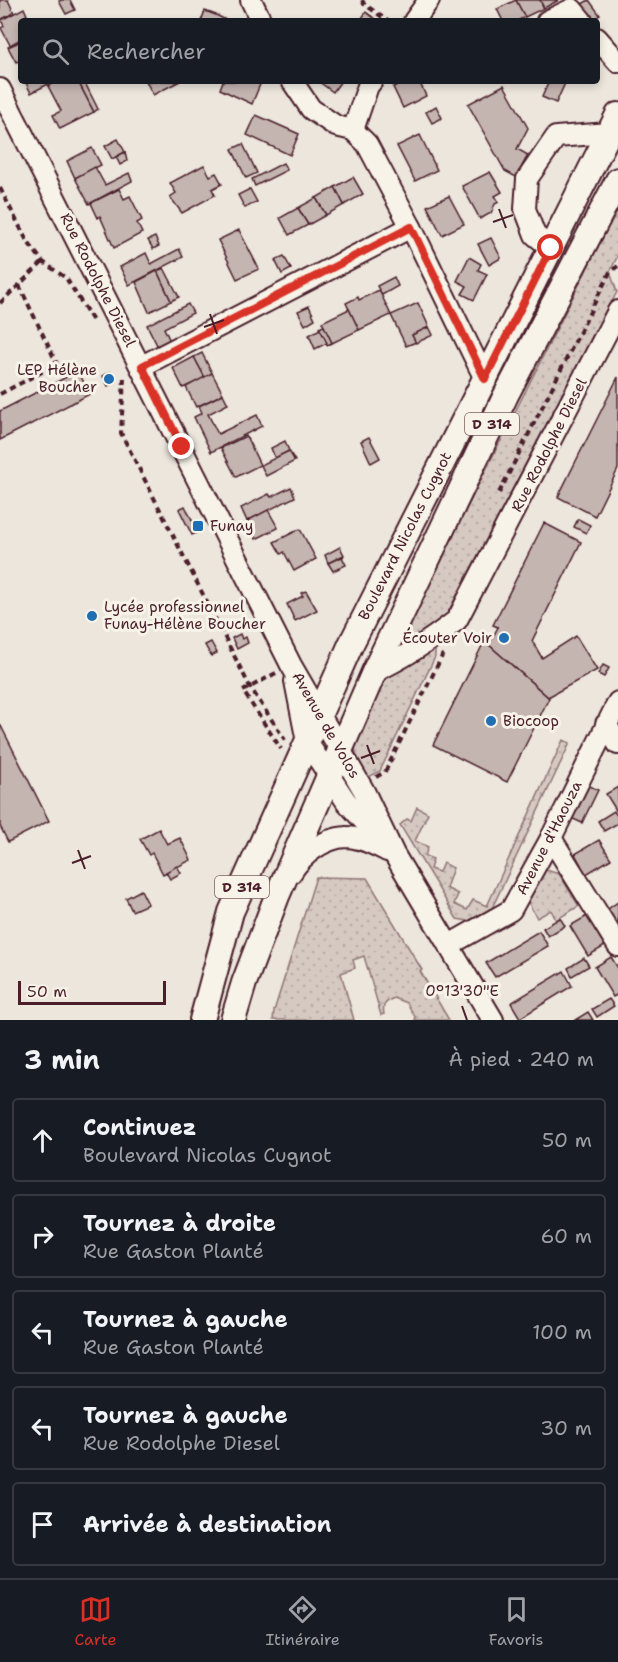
<!DOCTYPE html>
<html lang="fr">
<head>
<meta charset="utf-8">
<style>
	body { margin:0; font-family:"Shantell Sans",sans-serif; background:#242831; color:#f1f3f6 }
	.scale { position:absolute; left:18px; bottom:15px; width:148px; box-sizing:border-box; padding-left:6px; border:3px solid #4a1f2b; border-top:0; font-size:16px; line-height:21px; white-space:nowrap; color:#4a1f2b; -webkit-text-stroke:4px #f7f3e8; paint-order:stroke }
	.stop { position:absolute; width:18px; height:18px; margin:-14px; border:4px solid #d93025; border-radius:50%; background:#fff }
	.stop.end { background:#d93025; border-color:#fff; box-shadow:0 2px 6px #0008 }
	.list { margin:0; padding:0; list-style:none }
	h2 { display:flex; justify-content:space-between; align-items:center; height:78px; margin:0; padding:0 24px; font-size:26px }
	h2 small { font-size:20px; font-weight:400; color:#9ea1a6 }
	.list li { display:grid; grid-template-columns:39px 1fr auto; gap:18px; align-items:center; box-sizing:border-box; height:84px; margin:0 12px 12px; padding:0 12px; border:2px solid #363941; border-radius:6px }
	.list b { display:block; font-size:22px; white-space:nowrap }
	.list p { margin:0; font-size:20px; white-space:nowrap; color:#9ea1a6 }
	.list em { font-size:20px; font-style:normal; color:#9ea1a6 }
	.icon { flex:none; width:33px; height:33px; fill:none; stroke:currentColor; stroke-width:2; stroke-linecap:round; stroke-linejoin:round }
	.map { position:relative; flex:none; width:618px; height:1020px; overflow:hidden }
	.search { position:absolute; background:#171b24; box-shadow:0 3px 9px #0003; left:18px; right:18px; top:18px; height:66px; display:flex; align-items:center; gap:15px; box-sizing:border-box; padding:0 21px; border-radius:6px; color:#9ea1a6; font-size:22px }
	.sheet { height:558px; background:#171b24 }
	nav { display:flex; justify-content:space-around; align-items:center; box-sizing:border-box; height:84px; border-top:2px solid #363941; background:#171b24; font-size:16px; color:#9ea1a6 }
	nav a { display:grid; justify-items:center; gap:3px }
	nav .on { color:#d93025 }
	.map>svg:first-child { display:block }
</style>
</head>
<body>
<div class="map">
<svg width="618" height="1020" viewBox="0 0 618 1020">
	<defs>
		<pattern id="green-dots" width="8" height="8" patternUnits="userSpaceOnUse" patternTransform="scale(1.5)"><rect width="8" height="8" fill="#d5c9c2"/><path d="M2 2h.1M6 6h.1" fill="none" stroke="#b8aca7" stroke-width="1.8" stroke-linecap="round"/></pattern>
	</defs>
	<rect width="100%" height="100%" fill="#ece6dd"/>
	<filter id="ink" filterUnits="userSpaceOnUse"><feTurbulence type="fractalNoise" baseFrequency=".0167" numOctaves="2"/><feDisplacementMap in="SourceGraphic" scale="12" xChannelSelector="R" yChannelSelector="G"/><feConvolveMatrix kernelMatrix="1 2 1 2 8 2 1 2 1" color-interpolation-filters="sRGB"/></filter>
	<g filter="url(#ink)">
		<g fill="url(#green-dots)" stroke="#907476" stroke-width="1.5">
			<path d="M618 207V255L610 272 617 292 448 612C441 627 434 640 435 657L380 771 369 777 364 774 357 760 354 739 403 635Z"/>
			<path d="M563 740 570 743 492 908 468 921 457 919 400 825 407 819 411 821 417 807 428 813 415 841 428 847 425 856 433 859 430 869 439 872 443 863 453 868 446 888 458 894 454 904 467 910 473 900 487 906Z"/>
			<path d="M546 870 559 874 579 906 556 920 551 910 537 918 528 902 542 873Z"/>
			<path d="M316 877 367 878 422 970 420 971 449 1020H415V1017L407 1003 394 998C385 1002 382 1005 384 1014L381 1015 364 956 353 960 355 968 341 973 354 1020H273L274 1011Z"/>
		</g>
		<g fill="#c4b5b0" stroke="#4a1f2b" stroke-width="1.5">
			<path d="M0 0H8L14 13 0 20Z"/>
			<path d="M61 0H70L75 10 66 14 59 1Z"/>
			<path d="M516 0 525 17 517 21H503L497 9Z"/>
			<path d="M516 0H540L544 8 525 17Z"/>
			<path d="M540 0H559L544 8Z"/>
			<path d="M589 0 600 15 593 20 582 4Z"/>
			<path d="M24 8 27 15 25 16 27 21H21V39L10 45 1 28 4 26 1 20Z"/>
			<path d="M205 11 216 15 228 21H201Z"/>
			<path d="M366 12 378 21H360Z"/>
			<path d="M21 41V60L16 62 8 47Z"/>
			<path d="M25 81H54L31 93Z"/>
			<path d="M57 81H78L94 112 60 129 53 115 61 111 48 86Z"/>
			<path d="M78 81H84L98 109 94 112Z"/>
			<path d="M146 81H180L153 95Z"/>
			<path d="M223 81H258L261 82 252 104 220 89Z"/>
			<path d="M318 81H341L333 92Z"/>
			<path d="M406 81H419L426 96 403 108 393 87Z"/>
			<path d="M549 81H566L556 103 542 97Z"/>
			<path d="M504 85 528 128 517 149 528 155 516 177 505 171 468 104Z"/>
			<path d="M436 106 442 118 432 123 426 112Z"/>
			<path d="M256 115 299 134 290 155 247 135Z"/>
			<path d="M420 135 437 170 415 181 397 146Z"/>
			<path d="M118 139 125 152 112 159 105 146Z"/>
			<path d="M243 144 257 173 246 178 232 149Z"/>
			<path d="M92 148 101 165 75 178 67 161Z"/>
			<path d="M125 152 127 161 120 165 116 157Z"/>
			<path d="M283 163 287 170 255 186 252 179Z"/>
			<path d="M204 165 210 176 216 173 222 184 212 189 215 195 182 213 170 197 176 193 170 183Z"/>
			<path d="M95 167 105 185 129 173 132 181 89 204 75 178Z"/>
			<path d="M490 172 502 192 495 196 499 202 495 204 491 213 480 219 462 186Z"/>
			<path d="M353 177 363 194 344 205 335 187Z"/>
			<path d="M335 187 344 205 326 215 316 198Z"/>
			<path d="M119 189 124 199 130 196 142 220 137 223 142 233 114 248 100 216 98 218 91 203Z"/>
			<path d="M250 189 257 202 245 208 238 195Z"/>
			<path d="M449 196 464 224 442 235 427 206Z"/>
			<path d="M316 198 326 215 308 225 298 208Z"/>
			<path d="M298 208 308 225 289 235 280 218Z"/>
			<path d="M239 230 259 269 237 279 218 240Z"/>
			<path d="M155 237 159 246 153 249 148 240Z"/>
			<path d="M491 238 501 258 489 265 478 244Z"/>
			<path d="M179 249 183 257 129 285 120 267 146 253 151 264Z"/>
			<path d="M284 256 291 269 282 274 275 260Z"/>
			<path d="M469 257 481 264 478 270 487 274 474 300 462 294 467 286 457 281Z"/>
			<path d="M164 268 179 297 171 301 157 271Z"/>
			<path d="M157 271 171 301 149 312 136 282Z"/>
			<path d="M394 277 398 286 382 295 377 286Z"/>
			<path d="M379 290 391 315 359 330 346 303 358 297 359 300Z"/>
			<path d="M418 303 429 327 412 335 416 342 406 346 391 315Z"/>
			<path d="M188 304 193 313 164 328 170 341 158 347 147 325Z"/>
			<path d="M309 306 315 319 305 325 298 311Z"/>
			<path d="M349 309 359 330 332 343 322 322Z"/>
			<path d="M324 326 332 343 327 345 319 328Z"/>
			<path d="M429 327 433 335 416 343 412 335Z"/>
			<path d="M320 329 327 343 315 349 309 335Z"/>
			<path d="M202 353 212 373 205 378 194 357Z"/>
			<path d="M194 357 205 378 183 388 173 368Z"/>
			<path d="M78 371 90 394 0 440V411Z"/>
			<path d="M110 372 115 382 108 386 103 376Z"/>
			<path d="M212 373 223 394 196 407 186 387Z"/>
			<path d="M618 377V469L595 516 558 497Z"/>
			<path d="M223 394 228 404 208 414 218 434 257 415 262 426 211 452 194 417 202 413 199 406Z"/>
			<path d="M246 436 260 465 236 477 221 448Z"/>
			<path d="M369 437 380 458 371 463 361 441Z"/>
			<path d="M285 441 289 451 275 458 271 448Z"/>
			<path d="M289 451 295 461 266 476 261 465Z"/>
			<path d="M291 487 295 497 247 521 241 508 269 494 271 497Z"/>
			<path d="M185 506 198 532 192 535 179 509Z"/>
			<path d="M268 510 278 528 256 539 247 521Z"/>
			<path d="M578 519 590 525 586 533 574 527Z"/>
			<path d="M544 523 581 542 532 641 542 658 576 636 597 670 548 697 489 645 498 627 493 625Z"/>
			<path d="M300 529 316 559 294 571 284 552 281 554 274 542Z"/>
			<path d="M340 547 344 555 328 563 325 555Z"/>
			<path d="M344 556 342 557 346 565 333 571 328 563Z"/>
			<path d="M306 591 317 610 295 621 287 604 303 596 301 593Z"/>
			<path d="M240 634 242 639 246 637 248 643 237 649 232 638Z"/>
			<path d="M211 642 217 653 211 656 205 645Z"/>
			<path d="M484 642 489 645 549 698 507 782 433 745Z"/>
			<path d="M603 665 609 668 604 677 598 674Z"/>
			<path d="M0 724 49 821 8 842 0 826Z"/>
			<path d="M588 785 598 790 582 823 571 818Z"/>
			<path d="M618 787V809L616 810 606 794Z"/>
			<path d="M614 811 618 817V823L604 831 598 821Z"/>
			<path d="M159 829 167 844 180 838 191 860 163 874 152 853 149 855 140 839Z"/>
			<path d="M599 840 611 859 583 876 578 867 581 865 575 854Z"/>
			<path d="M177 866 181 873 170 879 166 872Z"/>
			<path d="M141 890 148 904 132 911 126 898Z"/>
			<path d="M618 902V924L614 927 608 918 612 916 608 909Z"/>
			<path d="M587 916 605 946 588 956 570 926Z"/>
			<path d="M560 918 565 926 548 936 543 928Z"/>
			<path d="M539 931 548 946 495 977 486 963Z"/>
			<path d="M611 957 618 968V994L613 997 595 967Z"/>
			<path d="M584 958 589 966 572 976 568 968Z"/>
			<path d="M564 971 572 986 520 1018 511 1003Z"/>
			<path d="M609 999 614 1006 597 1017 592 1009Z"/>
			<path d="M588 1012 593 1020H575Z"/>
		</g>
		<g fill="none" stroke-linecap="round" stroke-linejoin="round">
			<g stroke="#4a1f2b" stroke-width="24">
				<g id="minor">
					<path d="M251 0 261 21"/>
					<path d="M414 21 429 0"/>
					<path d="M547 21 572 9 582 21"/>
					<path d="M597 38 618 62"/>
					<path d="M292 81 311 109 336 126 353 130 367 144 411 227 485 379"/>
					<path d="M0 89 291 665 364 791 394 854 493 1020"/>
					<path d="M353 130 368 86 372 81"/>
					<path d="M551 248 535 235 525 209 527 179 556 137 609 133"/>
					<path d="M142 366 411 227"/>
					<path d="M374 672C404 658 431 640 457 620L618 311"/>
					<path d="M295 681 307 742 346 801 380 839"/>
					<path d="M606 724 618 744"/>
					<path d="M551 838 618 946"/>
					<path d="M291 873C302 855 324 838 346 837 360 837 375 845 387 851"/>
					<path d="M449 945 511 910 551 838 618 702"/>
				</g>
			</g>
			<g stroke="#4a1f2b" stroke-width="28">
				<g id="major">
					<path d="M202 1020 231 912 351 644 618 115"/>
					<path d="M233 1020 244 983 277 896 374 672 506 395 618 180"/>
				</g>
			</g>
			<g stroke="#4a1f2b" stroke-width="4" stroke-dasharray="6 4.5" stroke-linecap="butt">
				<path d="M362 0 364 4 388 21"/>
				<path d="M0 188 27 241 43 262 66 278 93 321"/>
				<path d="M19 285 57 364"/>
				<path d="M0 303 43 262"/>
				<path d="M124 378 121 433 250 687 285 740"/>
				<path d="M0 394 57 364 65 377"/>
				<path d="M499 493 610 272 618 266"/>
				<path d="M276 673 243 691 281 749"/>
				<path d="M376 777 385 772 443 654"/>
			</g>
			<use href="#minor" stroke="#f7f3e8" stroke-width="20"/>
			<use href="#major" stroke="#f7f3e8" stroke-width="24"/>
		</g>
	</g>
	<g fill="none" stroke-linecap="round" stroke-linejoin="round" filter="url(#ink)">
		<path stroke="#d93025" stroke-width="8" d="M182 447 142 366 411 227 485 379 551 248"/>
	</g>
	<path fill="none" stroke="#4a1f2b" stroke-width="2" d="M499 209 506 228M493 222 513 215M210 314 217 334M204 327 224 320M367 745 374 764M361 758 380 751M78 850 85 869M72 863 91 856M462 1006 467 1020"/>
	<g fill="#1f6fb2" stroke="#f7f3e8" stroke-width="2">
		<circle cx="109" cy="379" r="6"/>
		<rect x="192" y="520" width="12" height="12" rx="3"/>
		<circle cx="92" cy="616" r="6"/>
		<circle cx="504" cy="638" r="6"/>
		<circle cx="491" cy="721" r="6"/>
	</g>
	<g text-anchor="middle" dominant-baseline="central" stroke-width="6" stroke-linejoin="round" paint-order="stroke">
		<g fill="#f7f3e8" stroke="#7e5f64" stroke-width="1.5">
			<rect x="465" y="413" width="54" height="22" rx="4.5"/>
			<rect x="215" y="876" width="54" height="22" rx="4.5"/>
		</g>
		<g font-size="14" font-weight="bold" fill="#4a1f2b">
			<text x="492" y="424">D 314</text>
			<text x="242" y="887">D 314</text>
		</g>
		<g font-size="15" fill="#4a1f2b" stroke="#f7f3e8">
			<text transform="translate(98 280) rotate(63)">Rue Rodolphe Diesel</text>
			<text transform="translate(549 445) rotate(-63)">Rue Rodolphe Diesel</text>
			<text transform="translate(405 536) rotate(-63)">Boulevard Nicolas Cugnot</text>
			<text transform="translate(326 725) rotate(60)">Avenue de Volos</text>
			<text transform="translate(549 838) rotate(-63)">Avenue d'Haouza</text>
		</g>
		<g font-size="15" fill="#4a1f2b" stroke="#f7f3e8" text-anchor="start">
			<text x="97" y="370" text-anchor="end">LEP Hélène<tspan x="97" dy="17">Boucher</tspan></text>
			<text x="210" y="526">Funay</text>
			<text x="104" y="607">Lycée professionnel<tspan x="104" dy="17">Funay-Hélène Boucher</tspan></text>
			<text x="492" y="638" text-anchor="end">Écouter Voir</text>
			<text x="503" y="721">Biocoop</text>
		</g>
	</g>
	<g font-size="15" text-anchor="middle" fill="#4a1f2b" stroke="#f7f3e8" stroke-width="6" stroke-linejoin="round" paint-order="stroke">
		<text x="462" y="996">0°13'30"E</text>
	</g>
</svg>
<div class="scale">50 m</div>
<div class="stop" style="left:551px;top:248px"></div>
<div class="stop end" style="left:182px;top:447px"></div>
<div class="search"><svg class="icon" aria-label="search" viewBox="0 0 24 24"><circle cx="10" cy="10" r="6"/><path d="M15 15l6 6"/></svg>Rechercher</div>
</div>
<section class="sheet">
<h2>3 min<small>À pied · 240 m</small></h2>
<ul class="list">
<li><svg class="icon" aria-label="ahead" viewBox="0 0 24 24"><path d="M12 20V5M6 11l6-6 6 6"/></svg><div><b>Continuez</b><p>Boulevard Nicolas Cugnot</p></div><em>50 m</em></li>
<li><svg class="icon" aria-label="right" viewBox="0 0 24 24"><path d="M7 20v-9h11M14 6l5 5-5 5"/></svg><div><b>Tournez à droite</b><p>Rue Gaston Planté</p></div><em>60 m</em></li>
<li><svg class="icon" aria-label="left" viewBox="0 0 24 24"><path d="M17 20v-9H6M10 6l-5 5 5 5"/></svg><div><b>Tournez à gauche</b><p>Rue Gaston Planté</p></div><em>100 m</em></li>
<li><svg class="icon" aria-label="left" viewBox="0 0 24 24"><path d="M17 20v-9H6M10 6l-5 5 5 5"/></svg><div><b>Tournez à gauche</b><p>Rue Rodolphe Diesel</p></div><em>30 m</em></li>
<li><svg class="icon" aria-label="arrive" viewBox="0 0 24 24"><path d="M6 21V4h12l-3 4 3 4H6"/></svg><div><b>Arrivée à destination</b></div></li>
</ul>
</section>
<nav>
<a class="on"><svg class="icon" aria-label="map" viewBox="0 0 24 24"><path d="M3 6l6-2 6 2 6-2v14l-6 2-6-2-6 2zM9 4v14M15 6v14"/></svg>Carte</a>
<a><svg class="icon" aria-label="directions" viewBox="0 0 24 24"><path d="M12 3l9 9-9 9-9-9zM9 14v-3h6M13 9l2 2-2 2"/></svg>Itinéraire</a>
<a><svg class="icon" aria-label="saved" viewBox="0 0 24 24"><path d="M7 4h10v16l-5-4-5 4z"/></svg>Favoris</a>
</nav>
</body>
</html>
